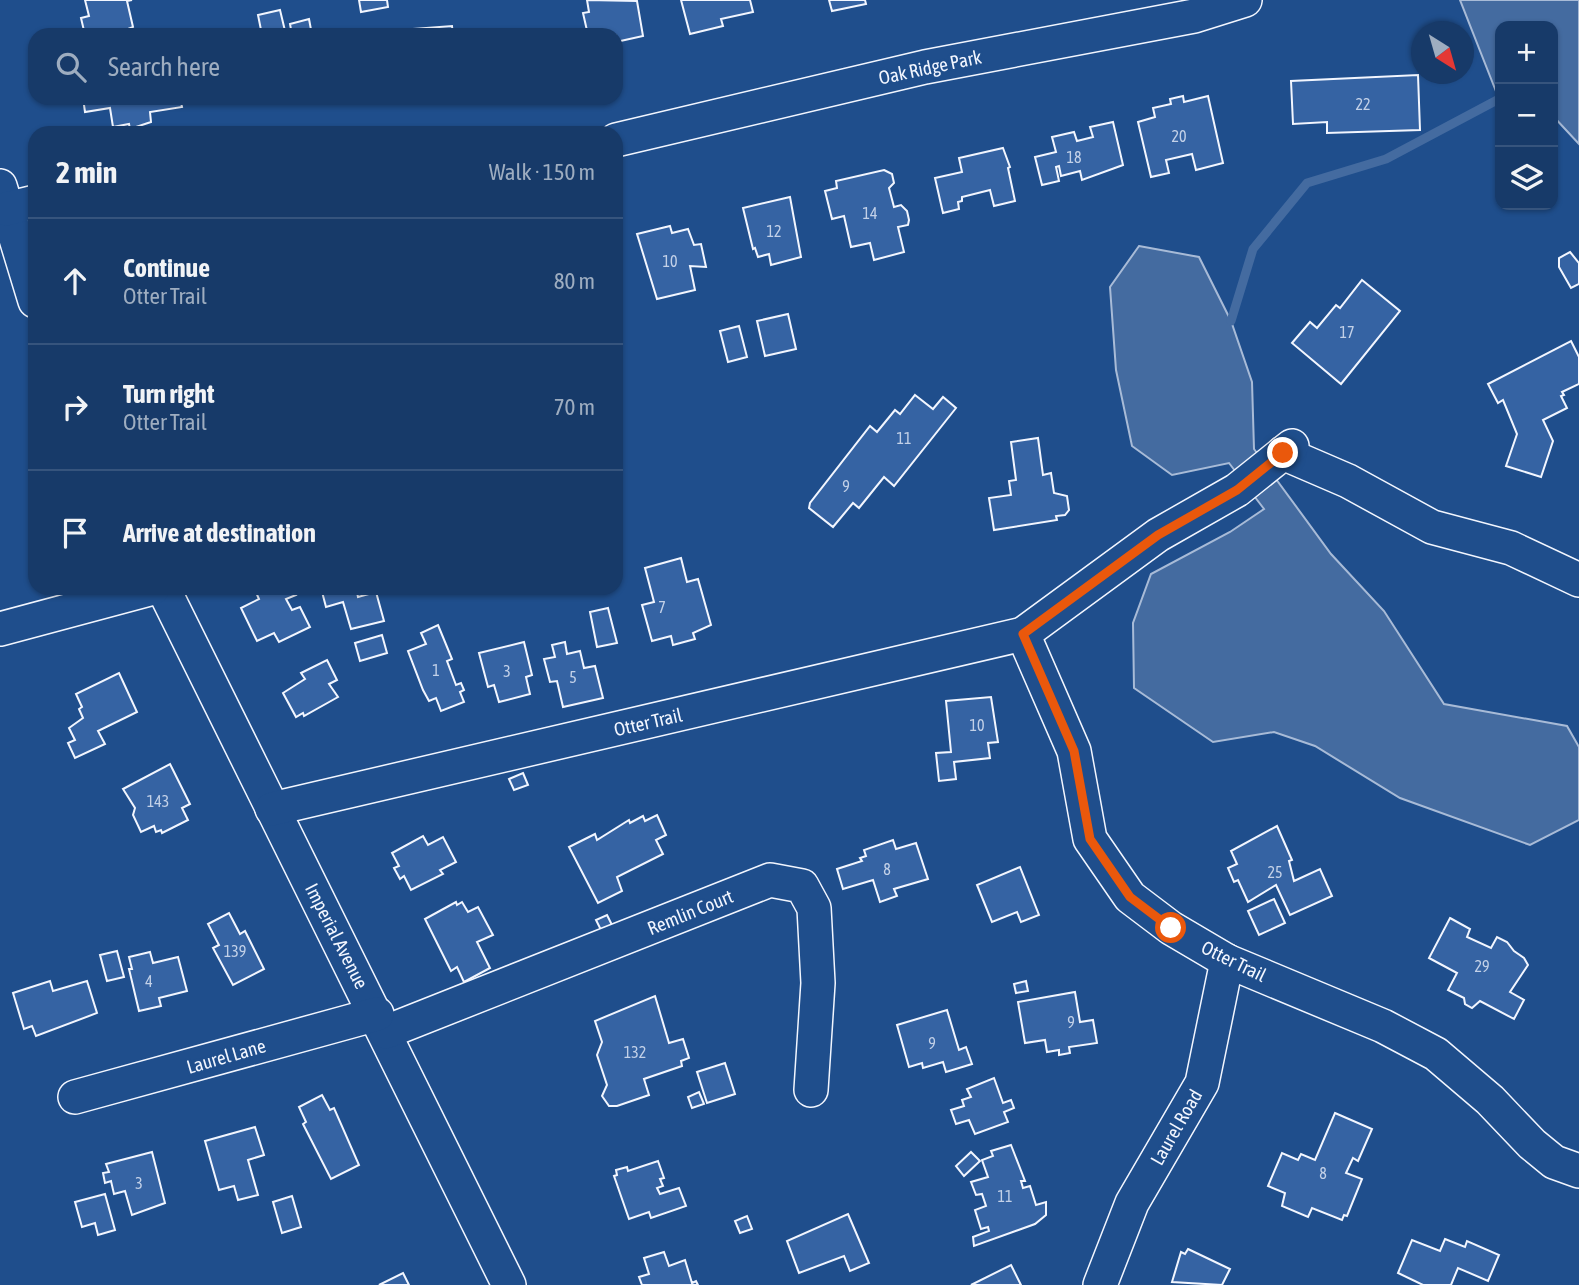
<!DOCTYPE html>
<html lang="en">
<head>
<meta charset="utf-8">
<style>
	body { margin:0; font-family:"Asap Condensed",sans-serif; background:#244571; color:#f1f3f6 }
	.controls { position:absolute; right:21px; top:21px; display:grid; overflow:hidden; border-radius:14px; box-shadow:0 2px 5px #0004 }
	.controls button { width:63px; height:63px; display:grid; place-items:center; padding:0; border:0; border-bottom:2px solid #36547d; background:#173a69; color:#f1f3f6; font:35px sans-serif }
	.compass { position:absolute; left:1411px; top:21px; width:63px; height:63px; border-radius:50%; background:#173a69; box-shadow:0 2px 5px #0004; rotate:143deg }
	.stop { position:absolute; width:21px; height:21px; margin:-16px; border:5px solid #ea580c; border-radius:50%; background:#fff }
	.stop.end { background:#ea580c; border-color:#fff; box-shadow:0 2px 7px #0008 }
	.list { margin:0; padding:0; list-style:none }
	h2 { display:flex; justify-content:space-between; align-items:center; height:91px; margin:0; padding:0 28px; font-size:30px }
	h2 small { font-size:23px; font-weight:400; color:#9eadc0 }
	.list li { display:grid; grid-template-columns:46px 1fr auto; gap:21px; align-items:center; box-sizing:border-box; height:126px; padding:0 28px; border-top:2px solid #36547d }
	.list b { display:block; font-size:26px; white-space:nowrap }
	.list p { margin:0; font-size:23px; white-space:nowrap; color:#9eadc0 }
	.list em { font-size:23px; font-style:normal; color:#9eadc0 }
	.icon { flex:none; width:38px; height:38px; fill:none; stroke:currentColor; stroke-width:2; stroke-linecap:round; stroke-linejoin:round }
	.map { position:relative; flex:none; width:1579px; height:1285px; overflow:hidden }
	.search { position:absolute; background:#173a69; box-shadow:0 2px 5px #0004; left:28px; top:28px; width:595px; height:77px; display:flex; align-items:center; gap:18px; box-sizing:border-box; padding:0 24px; border-radius:21px; color:#9eadc0; font-size:26px }
	.panel { position:absolute; background:#173a69; box-shadow:0 2px 5px #0004; left:28px; top:126px; width:595px; height:469px; border-radius:21px }
	.map>svg:first-child { display:block }
</style>
</head>
<body>
<div class="map">
<svg width="1579" height="1285" viewBox="0 0 1579 1285">
	<rect width="100%" height="100%" fill="#1f4e8c"/>
	<g fill="#446ba0" stroke="#a8bbd7" stroke-width="2">
		<path d="M1460 0H1579V144L1553 116V26H1500L1499 99Z"/>
		<path d="M1139 246 1199 257 1231 321 1252 382 1254 449 1331 554 1384 611 1444 704 1567 726 1579 747V820L1530 845 1400 798 1315 746 1274 732 1213 742 1134 688 1133 623 1151 574 1230 532 1264 509 1229 463 1172 475 1132 446 1116 370 1110 287Z"/>
	</g>
	<g fill="none" stroke-linecap="round" stroke-linejoin="round">
		<path stroke="#446ba0" stroke-width="9" d="M1231 321 1253 249 1307 183 1386 159 1499 99"/>
	</g>
	<g fill="#3563a3" stroke="#f2f6ff" stroke-width="2">
		<path d="M85 0H132L127 1 133 27 113 35H85L81 18 89 16Z"/>
		<path d="M359 0H387L388 7 361 12Z"/>
		<path d="M587 0 637 1 643 36 616 42V35H588L583 13 589 12Z"/>
		<path d="M681 0H750L753 12 721 19 723 26 690 34Z"/>
		<path d="M829 0H865L866 4 832 11Z"/>
		<path d="M280 10 286 35H262L258 15Z"/>
		<path d="M309 19 312 35H292L290 24Z"/>
		<path d="M452 26 453 35H387V31Z"/>
		<path d="M1418 75 1420 130 1327 133V122L1293 124 1291 81Z"/>
		<path d="M1183 96 1184 102 1208 96 1223 163 1196 170 1192 154 1166 160 1169 173 1151 177 1138 122 1155 117 1153 108 1171 104 1170 99Z"/>
		<path d="M83 98H180L182 107 150 112 151 122 130 129 129 124 113 127 110 108 85 112Z"/>
		<path d="M1113 122 1123 165 1082 180 1080 171 1061 176 1059 166 1056 167 1059 181 1042 185 1035 157 1056 152 1052 137 1074 132 1077 141 1093 137 1090 127Z"/>
		<path d="M1003 148 1010 167 1008 168 1015 201 994 206 990 190 962 197V201L958 202 959 209 943 213 935 178 962 172 959 158Z"/>
		<path d="M884 170 892 174 894 183 889 188 894 207 901 205 907 211 909 220 908 225 898 227 904 252 874 260 870 243 851 247 844 216 832 219 825 191 837 188 836 181Z"/>
		<path d="M790 197 801 257 771 265 769 254 758 257 755 248 753 249 743 208Z"/>
		<path d="M670 226 672 233 688 229 694 245 701 244 706 267 690 266 695 290 657 299 637 234Z"/>
		<path d="M1570 252 1579 263V284L1571 288 1559 267V258Z"/>
		<path d="M1362 280 1400 311 1341 384 1292 343 1310 322 1317 328 1336 305 1340 308Z"/>
		<path d="M788 314 796 349 765 356 757 321Z"/>
		<path d="M739 326 747 357 728 362 720 331Z"/>
		<path d="M1571 341 1579 357V384L1562 392 1564 395 1561 396 1567 408 1543 420 1553 441 1541 477 1506 466 1517 434 1503 400 1498 403 1488 384Z"/>
		<path d="M915 395 933 409 943 397 956 408 894 486 884 477 859 508 853 503 833 527 809 508 810 503 870 426 877 432 895 410 900 414Z"/>
		<path d="M1038 438 1043 475 1051 473 1054 493 1067 496 1069 510 1065 515 1056 516 1057 520 994 530 989 498 1011 495 1009 481 1016 480 1011 442Z"/>
		<path d="M681 558 687 582 698 579 711 625 693 633 695 639 673 645 671 636 652 641 642 605 654 602 645 568Z"/>
		<path d="M254 588H292L296 595 286 599 292 610 300 607 310 627 279 642 274 633 257 641 241 608 259 599Z"/>
		<path d="M321 588H356L358 597 376 592 384 621 351 629 343 602 326 607Z"/>
		<path d="M608 608 617 643 597 647 590 612Z"/>
		<path d="M438 625 452 659 447 661 456 685 461 683 464 690 460 692 464 702 441 711 436 698 429 701 423 690 408 651 426 644 421 633Z"/>
		<path d="M382 635 387 653 360 661 355 643Z"/>
		<path d="M524 642 532 675 526 677 530 694 499 702 494 685 488 687 479 653Z"/>
		<path d="M565 642 567 654 580 651 584 668 595 666 603 698 563 707 557 681 550 682 544 659 555 657 552 645Z"/>
		<path d="M327 660 337 680 329 684 338 697 304 716 303 713 296 717 283 693 305 679 301 673Z"/>
		<path d="M119 673 137 712 98 731 105 744 75 758 68 743 75 740 69 728 83 718 79 709 82 707 76 694Z"/>
		<path d="M991 697 998 742 988 743 990 758 954 762 956 779 939 781 936 753 951 752 946 701Z"/>
		<path d="M170 764 190 804 182 808 188 820 162 833 161 830 156 832 154 826 141 832 133 815 135 808 123 789Z"/>
		<path d="M523 773 528 785 514 790 509 779Z"/>
		<path d="M657 815 666 835 656 840 663 854 617 877 622 891 598 903 569 847 595 834 597 840 629 820 630 823 643 816 645 821Z"/>
		<path d="M1277 826 1292 860 1289 861 1294 881 1320 869 1332 896 1290 915 1276 885 1248 902 1238 880 1234 882 1228 868 1237 864 1231 851Z"/>
		<path d="M423 836 428 845 443 837 456 862 440 870 443 874 411 890 404 876 400 879 394 868 399 866 392 853Z"/>
		<path d="M893 840 896 849 916 843 928 879 894 889 897 896 880 902 873 880 843 889 837 869 862 861 860 858 866 856 864 850Z"/>
		<path d="M1020 867 1039 915 1021 922 1017 912 992 922 977 885Z"/>
		<path d="M1274 899 1285 923 1259 935 1248 911Z"/>
		<path d="M456 902 457 905 462 902 468 912 478 907 493 935 477 942 490 968 464 982 457 967 451 971 425 919Z"/>
		<path d="M229 913 240 934 245 931 264 969 233 985 213 948 219 945 208 924Z"/>
		<path d="M607 915 613 927 602 932 596 920Z"/>
		<path d="M1450 918 1470 929 1467 937 1491 948 1497 937 1507 942 1514 951 1524 958 1528 965 1510 992 1524 1000 1514 1019 1480 1001 1472 1008 1465 1004 1464 998 1448 990 1457 973 1429 958Z"/>
		<path d="M117 951 124 977 107 981 100 955Z"/>
		<path d="M150 952 153 963 178 957 187 991 159 998 161 1006 139 1011 129 969H132L129 957Z"/>
		<path d="M50 981 53 991 87 981 97 1013 36 1036 32 1026 24 1029 13 993Z"/>
		<path d="M1026 981 1028 991 1016 993 1014 984Z"/>
		<path d="M1075 992 1080 1022 1093 1020 1097 1043 1069 1047 1070 1053 1059 1055V1050L1047 1052 1045 1040 1025 1043 1018 1002Z"/>
		<path d="M655 996 669 1043 683 1039 689 1058 681 1061 682 1066 644 1079 649 1095 617 1106H609L602 1096 607 1085 597 1055 602 1042 595 1021Z"/>
		<path d="M947 1010 959 1050 966 1047 972 1064 946 1072 943 1062 923 1068 922 1063 909 1067 897 1025Z"/>
		<path d="M725 1063 735 1094 707 1103 697 1072Z"/>
		<path d="M994 1078 1003 1103 1011 1100 1014 1108 1004 1112 1008 1122 975 1134 969 1120 956 1124 951 1110 964 1106 962 1100 971 1097 967 1089Z"/>
		<path d="M699 1092 704 1104 692 1108 688 1097Z"/>
		<path d="M322 1095 330 1110 334 1108 359 1165 331 1179 303 1124 306 1122 299 1107Z"/>
		<path d="M1335 1113 1372 1129 1358 1161 1353 1158 1346 1173 1362 1179 1347 1216 1344 1215 1342 1220 1312 1208 1308 1217 1282 1206 1285 1193 1268 1186 1282 1153 1298 1160 1301 1154 1315 1160Z"/>
		<path d="M255 1127 264 1155 248 1160 258 1195 238 1200 234 1186 219 1190 205 1141Z"/>
		<path d="M1011 1145 1025 1181H1021L1023 1188 1030 1186 1036 1205 1046 1202V1215L1035 1224 974 1246 973 1237 989 1231 988 1227 981 1229 975 1210 986 1206 982 1194 976 1195 971 1182 988 1177 982 1160 993 1156 991 1151Z"/>
		<path d="M152 1152 165 1203 132 1215 125 1191 114 1194 111 1181 105 1183 103 1173 109 1172 106 1164Z"/>
		<path d="M971 1152 980 1161 964 1176 956 1166Z"/>
		<path d="M658 1161 664 1178 660 1179 663 1186 657 1188 660 1194 679 1188 686 1206 651 1218 649 1212 629 1219 614 1176 617 1175 616 1170 627 1167 628 1171Z"/>
		<path d="M105 1194 115 1230 98 1235 95 1223 82 1227 75 1202Z"/>
		<path d="M292 1196 301 1227 282 1233 273 1202Z"/>
		<path d="M848 1214 869 1263 850 1271 844 1256 799 1273 787 1241Z"/>
		<path d="M747 1216 752 1229 740 1233 735 1221Z"/>
		<path d="M1445 1239 1465 1247 1467 1241 1499 1255 1488 1281 1458 1268 1451 1285H1423L1398 1273 1412 1240 1440 1251Z"/>
		<path d="M1188 1249 1230 1269 1222 1285 1172 1282 1181 1252 1185 1254Z"/>
		<path d="M664 1252 669 1266 685 1260 692 1283 696 1281 698 1285H642L639 1277 649 1274 644 1258Z"/>
		<path d="M1011 1265 1021 1285H971Z"/>
		<path d="M403 1273 409 1285H379Z"/>
	</g>
	<g fill="none" stroke-linecap="round" stroke-linejoin="round">
		<g stroke="#f2f6ff" stroke-width="36">
			<g id="minor">
				<path d="M616 140 925 67 1194 16 1245 0"/>
				<path d="M0 186 35 301"/>
				<path d="M6 209 35 202"/>
				<path d="M1283 453 1348 481 1432 527 1511 548 1579 580"/>
				<path d="M163 588 509 1285"/>
				<path d="M0 629 153 588"/>
				<path d="M1023 634 1074 751 1090 839 1130 897 1171 928 1227 961 1383 1026 1436 1054 1490 1100 1532 1144 1554 1162 1579 1171"/>
				<path d="M272 809 1023 634 1158 535 1237 490 1292 446"/>
				<path d="M386 1032 770 880 802 886 814 908 818 983 811 1090"/>
				<path d="M75 1097 377 1014"/>
				<path d="M1100 1285 1132 1203 1202 1083 1227 961"/>
			</g>
		</g>
		<use href="#minor" stroke="#1f4e8c" stroke-width="33"/>
	</g>
	<g fill="none" stroke-linecap="round" stroke-linejoin="round">
		<path stroke="#ea580c" stroke-width="9" d="M1171 928 1130 897 1090 839 1074 751 1023 634 1158 535 1237 490 1283 453"/>
	</g>
	<g text-anchor="middle" dominant-baseline="central" stroke-width="5" stroke-linejoin="round" paint-order="stroke">
		<g font-size="16" fill="#c3d1e8">
			<text x="1363" y="104">22</text>
			<text x="1179" y="136">20</text>
			<text x="1074" y="157">18</text>
			<text x="870" y="213">14</text>
			<text x="774" y="231">12</text>
			<text x="670" y="261">10</text>
			<text x="1347" y="332">17</text>
			<text x="904" y="438">11</text>
			<text x="846" y="486">9</text>
			<text x="662" y="607">7</text>
			<text x="436" y="670">1</text>
			<text x="507" y="671">3</text>
			<text x="573" y="677">5</text>
			<text x="977" y="725">10</text>
			<text x="158" y="801">143</text>
			<text x="887" y="869">8</text>
			<text x="1275" y="872">25</text>
			<text x="235" y="951">139</text>
			<text x="1482" y="966">29</text>
			<text x="149" y="981">4</text>
			<text x="1071" y="1022">9</text>
			<text x="932" y="1043">9</text>
			<text x="635" y="1052">132</text>
			<text x="1323" y="1173">8</text>
			<text x="139" y="1183">3</text>
			<text x="1005" y="1196">11</text>
		</g>
		<g font-size="19" fill="#f2f6ff" stroke="#1f4e8c">
			<text transform="translate(930 67) rotate(-12)">Oak Ridge Park</text>
			<text transform="translate(648 722) rotate(-13)">Otter Trail</text>
			<text transform="translate(690 912) rotate(-22)">Remlin Court</text>
			<text transform="translate(337 936) rotate(63)">Imperial Avenue</text>
			<text transform="translate(1234 961) rotate(26)">Otter Trail</text>
			<text transform="translate(226 1056) rotate(-16)">Laurel Lane</text>
			<text transform="translate(1176 1127) rotate(-60)">Laurel Road</text>
		</g>
	</g>
</svg>
<div class="controls">
<button>+</button>
<button>−</button>
<button><svg class="icon" aria-label="layers" viewBox="0 0 24 24"><path d="M12 4l9 5-9 5-9-5zM3 14l9 5 9-5"/></svg></button>
</div>
<svg class="compass" viewBox="-18 -18 36 36"><path d="M0-13l5 13h-10z" fill="#e53935"/><path d="M0 13l5-13h-10z" fill="#9eadc0"/></svg>
<div class="stop" style="left:1171px;top:928px"></div>
<div class="stop end" style="left:1283px;top:453px"></div>
<div class="search"><svg class="icon" aria-label="search" viewBox="0 0 24 24"><circle cx="10" cy="10" r="6"/><path d="M15 15l6 6"/></svg>Search here</div>
<section class="panel">
<h2>2 min<small>Walk · 150 m</small></h2>
<ul class="list">
<li><svg class="icon" aria-label="ahead" viewBox="0 0 24 24"><path d="M12 20V5M6 11l6-6 6 6"/></svg><div><b>Continue</b><p>Otter Trail</p></div><em>80 m</em></li>
<li><svg class="icon" aria-label="right" viewBox="0 0 24 24"><path d="M7 20v-9h11M14 6l5 5-5 5"/></svg><div><b>Turn right</b><p>Otter Trail</p></div><em>70 m</em></li>
<li><svg class="icon" aria-label="arrive" viewBox="0 0 24 24"><path d="M6 21V4h12l-3 4 3 4H6"/></svg><div><b>Arrive at destination</b></div></li>
</ul>
</section>
</div>
</body>
</html>
